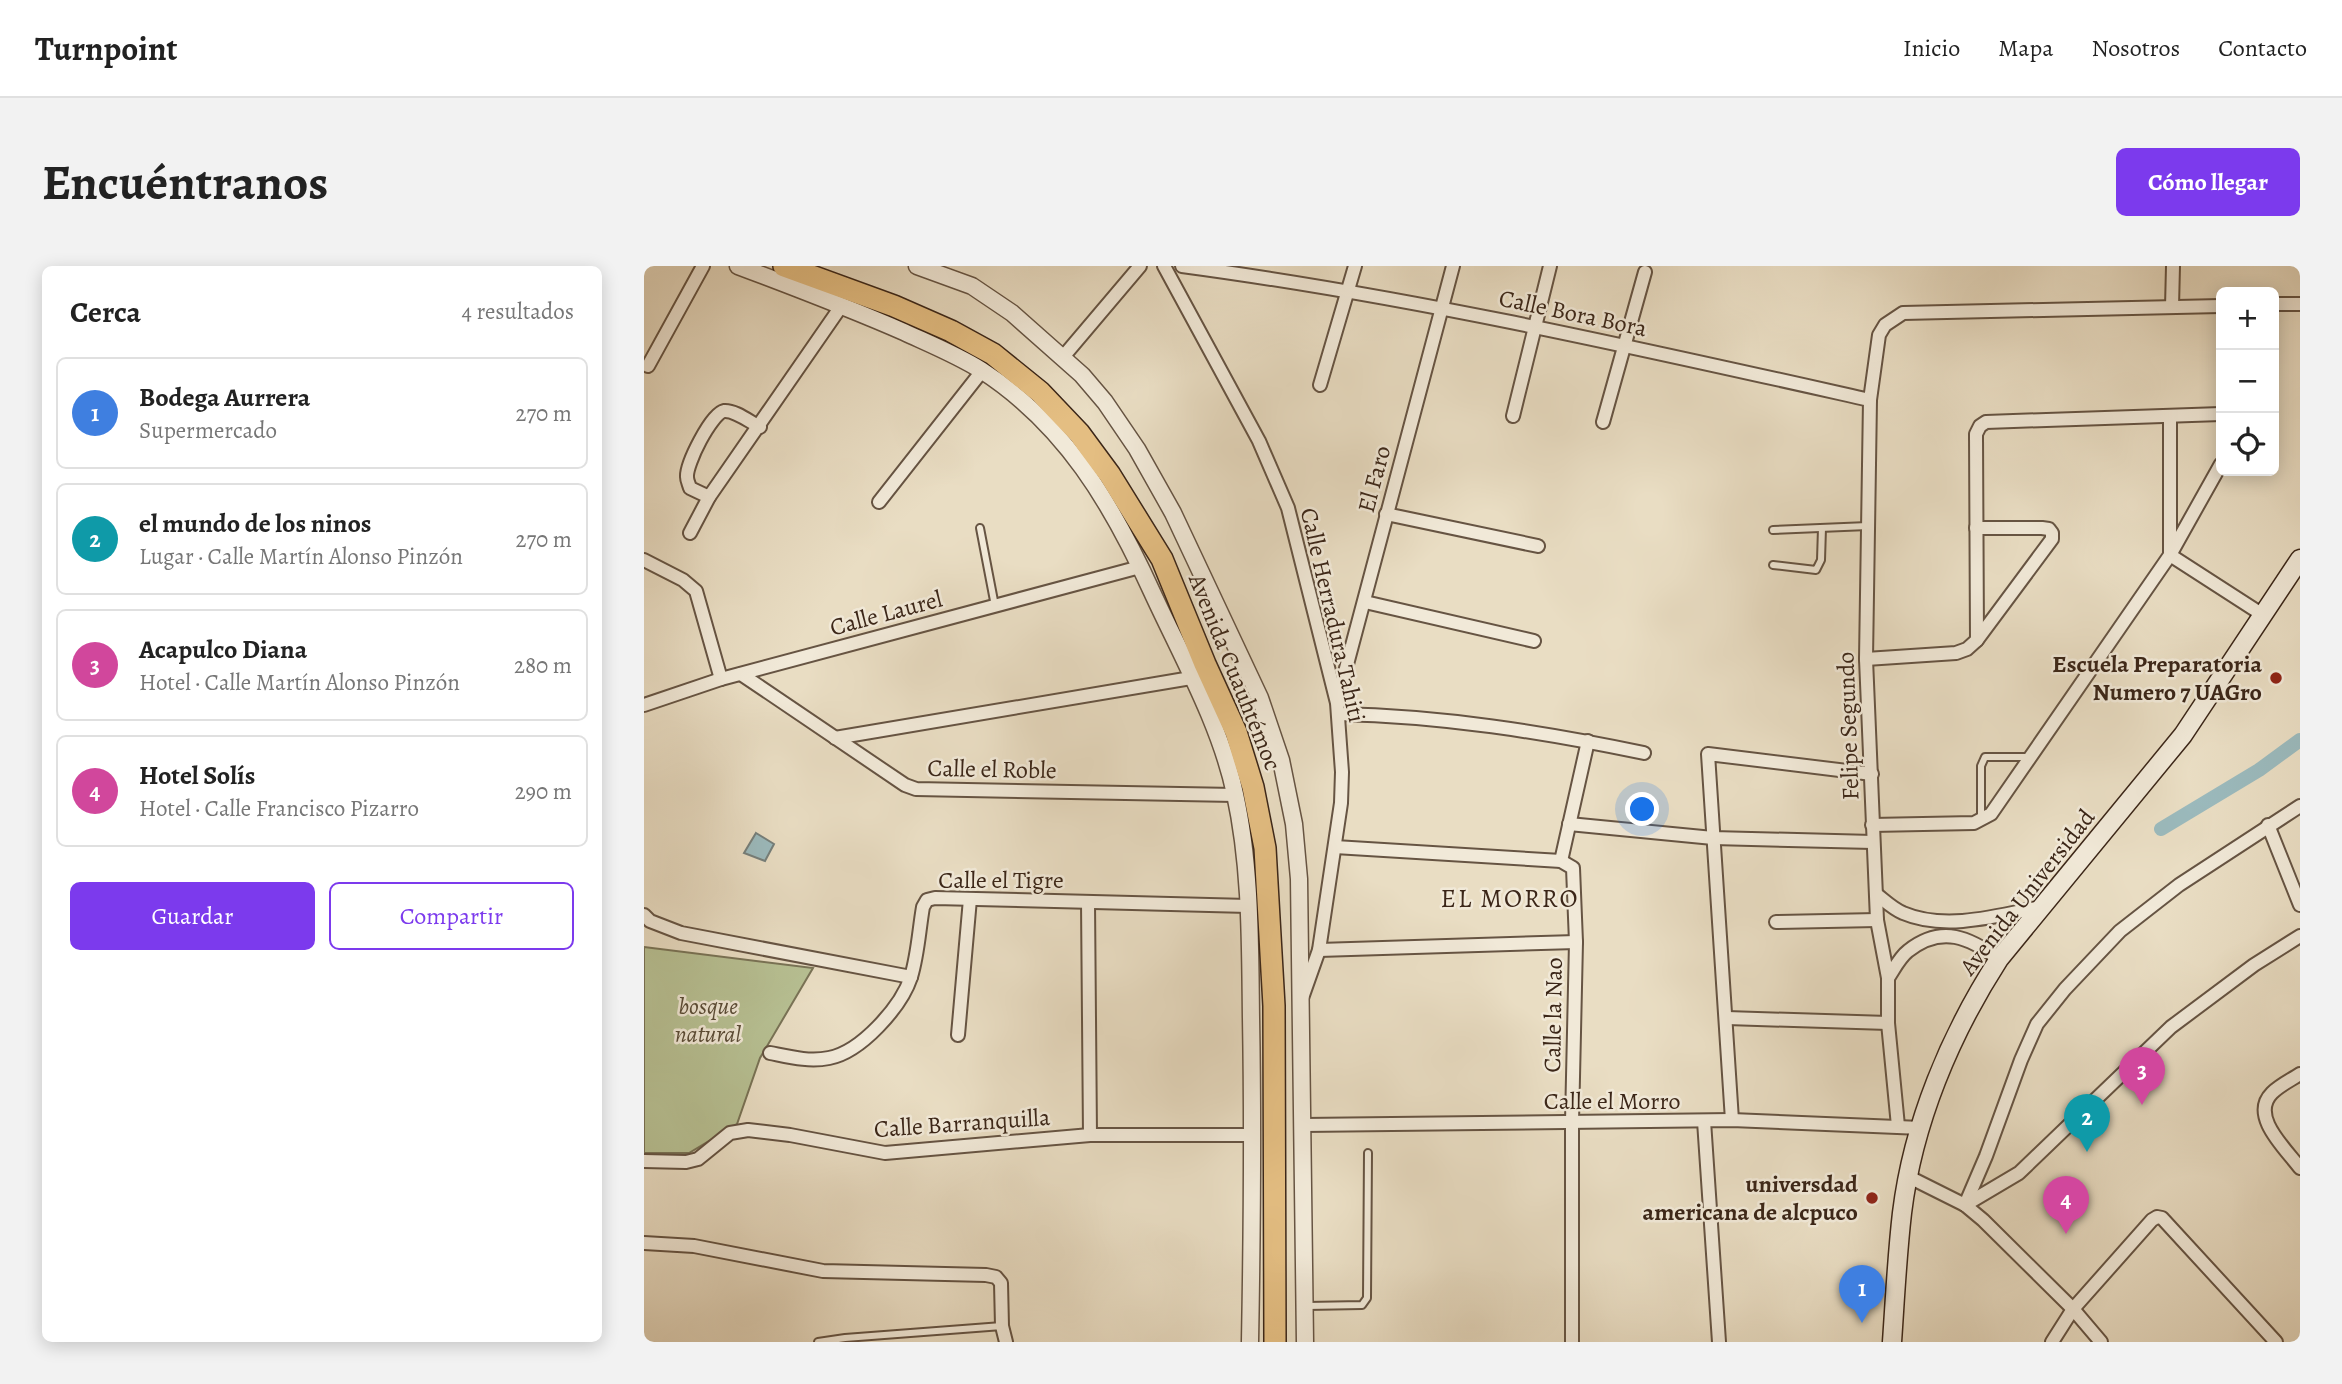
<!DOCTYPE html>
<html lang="es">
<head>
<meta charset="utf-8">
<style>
	body { margin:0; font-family:Alegreya,serif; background:#f2f2f2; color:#222 }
	.controls { position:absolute; right:21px; top:21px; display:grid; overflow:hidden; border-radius:10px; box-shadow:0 4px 18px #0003 }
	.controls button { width:63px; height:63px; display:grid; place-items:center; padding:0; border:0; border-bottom:2px solid #e0e0e0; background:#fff; color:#222; font:35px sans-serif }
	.you { position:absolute; left:999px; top:544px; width:24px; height:24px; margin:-18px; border:5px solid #fff; border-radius:50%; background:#1a73e8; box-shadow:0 0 0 10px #1a73e833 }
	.badge { display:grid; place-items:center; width:46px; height:46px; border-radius:50%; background:#7c3aed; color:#fff; font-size:23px; font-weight:700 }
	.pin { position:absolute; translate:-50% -58px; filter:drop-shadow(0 2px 4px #0008) }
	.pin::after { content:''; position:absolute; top:37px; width:24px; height:21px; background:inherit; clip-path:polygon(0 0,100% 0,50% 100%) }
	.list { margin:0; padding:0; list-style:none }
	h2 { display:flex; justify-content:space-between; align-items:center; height:91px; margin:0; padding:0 28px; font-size:30px }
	h2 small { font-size:23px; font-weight:400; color:#767676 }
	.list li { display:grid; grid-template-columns:46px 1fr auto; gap:21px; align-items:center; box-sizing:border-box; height:112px; margin:0 14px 14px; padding:0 14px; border:2px solid #e0e0e0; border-radius:10px }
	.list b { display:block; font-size:26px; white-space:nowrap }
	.list p { margin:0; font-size:23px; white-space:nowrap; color:#767676 }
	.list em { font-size:23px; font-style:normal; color:#767676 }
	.actions { display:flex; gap:14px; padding:21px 28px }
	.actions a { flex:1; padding:16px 0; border:2px solid #7c3aed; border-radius:10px; text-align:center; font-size:24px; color:#7c3aed }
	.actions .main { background:#7c3aed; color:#fff }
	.icon { flex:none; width:38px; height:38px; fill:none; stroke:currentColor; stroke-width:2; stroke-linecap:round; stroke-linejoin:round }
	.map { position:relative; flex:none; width:1656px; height:1076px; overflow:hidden; border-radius:10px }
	header { display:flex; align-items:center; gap:42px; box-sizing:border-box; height:98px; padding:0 35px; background:#fff; border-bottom:2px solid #e0e0e0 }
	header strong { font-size:33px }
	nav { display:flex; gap:38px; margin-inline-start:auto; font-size:24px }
	.intro { display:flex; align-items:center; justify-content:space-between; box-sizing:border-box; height:168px; padding:0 42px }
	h1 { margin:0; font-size:49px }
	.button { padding:18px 32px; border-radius:10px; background:#7c3aed; color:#fff; font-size:24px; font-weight:700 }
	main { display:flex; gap:42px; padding:0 42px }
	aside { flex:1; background:#fff; border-radius:10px; box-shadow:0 4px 18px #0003 }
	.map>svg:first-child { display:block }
</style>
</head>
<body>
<header>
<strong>Turnpoint</strong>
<nav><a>Inicio</a><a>Mapa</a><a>Nosotros</a><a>Contacto</a></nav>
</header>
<div class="intro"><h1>Encuéntranos</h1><a class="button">Cómo llegar</a></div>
<main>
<aside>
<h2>Cerca<small>4 resultados</small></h2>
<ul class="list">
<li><span class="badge" style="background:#3f7fe0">1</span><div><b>Bodega Aurrera</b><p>Supermercado</p></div><em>270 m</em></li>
<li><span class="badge" style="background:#0f9aa8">2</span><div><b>el mundo de los ninos</b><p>Lugar · Calle Martín Alonso Pinzón</p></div><em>270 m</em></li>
<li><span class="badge" style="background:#d1479c">3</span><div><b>Acapulco Diana</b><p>Hotel · Calle Martín Alonso Pinzón</p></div><em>280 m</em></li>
<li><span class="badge" style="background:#d1479c">4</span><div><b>Hotel Solís</b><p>Hotel · Calle Francisco Pizarro</p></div><em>290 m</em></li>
</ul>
<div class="actions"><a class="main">Guardar</a><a>Compartir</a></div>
</aside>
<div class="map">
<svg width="1656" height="1076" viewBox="0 0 1656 1076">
	<rect width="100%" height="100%" fill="#e9ddc3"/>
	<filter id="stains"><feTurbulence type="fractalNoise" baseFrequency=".00286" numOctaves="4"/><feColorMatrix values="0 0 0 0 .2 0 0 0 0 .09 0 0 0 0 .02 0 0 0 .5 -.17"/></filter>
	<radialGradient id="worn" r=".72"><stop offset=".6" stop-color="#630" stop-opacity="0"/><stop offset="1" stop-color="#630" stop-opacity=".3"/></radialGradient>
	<path fill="#b7c093" stroke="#797356" stroke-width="2" d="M0 681 169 702 116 792 93 858 45 887H0Z"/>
	<path fill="#9bbabd" stroke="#757f7b" stroke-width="2" d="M112 567 130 578 121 595 100 587Z"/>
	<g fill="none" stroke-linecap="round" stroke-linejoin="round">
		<path stroke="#9bbabd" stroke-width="14" d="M1517 563 1615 504 1656 474"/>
		<g stroke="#665443" stroke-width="10">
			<g id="service">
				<path d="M336 262 351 340"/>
				<path d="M1129 264 1224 260"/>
				<path d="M1129 299 1172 304 1177 294 1178 262"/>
				<path d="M1337 553V500L1341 491H1385"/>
				<path d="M663 1040 718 1039 723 1032 724 887"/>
				<path d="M174 1076 201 1072 358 1060"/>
			</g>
		</g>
		<g stroke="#665443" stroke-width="16">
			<g id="minor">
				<path d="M520 0 615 175 644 242 693 437 698 506 697 537 675 684 658 732"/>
				<path d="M538 0C770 31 998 83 1226 134"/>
				<path d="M1630 38H1656"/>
				<path d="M1528 41 1529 0"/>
				<path d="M419 91 496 0"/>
				<path d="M4 100 59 0"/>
				<path d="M676 119 711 0"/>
				<path d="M869 150 906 0"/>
				<path d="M1526 150V289L1619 349"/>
				<path d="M959 156 1001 6"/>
				<path d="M65 231 46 222C45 218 43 215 43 211 42 198 67 148 80 145 91 144 106 156 116 161"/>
				<path d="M235 236 338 105"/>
				<path d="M742 248 894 280"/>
				<path d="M46 267 65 231 198 39"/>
				<path d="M0 294 39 314 52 325 77 413"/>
				<path d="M721 336 890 375"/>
				<path d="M1333 374 1332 168 1336 160 1342 156 1577 148"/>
				<path d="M1222 393 1312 387 1323 383 1333 374 1408 273V267L1405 263 1398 262H1332"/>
				<path d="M97 408 261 519 272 523 591 529"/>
				<path d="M693 436 809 0"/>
				<path d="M0 439 77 413 496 301"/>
				<path d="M694 448C798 450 899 466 1000 487"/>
				<path d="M191 472 547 412"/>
				<path d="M925 558 1069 572 1229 576"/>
				<path d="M1228 559 1330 557 1347 548 1526 289 1577 198"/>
				<path d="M1624 559 1656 639"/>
				<path d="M691 581 917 595 929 602 932 676 928 856V1076"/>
				<path d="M917 595 944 475"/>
				<path d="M1232 628C1240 634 1249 643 1259 647 1301 665 1353 650 1397 641"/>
				<path d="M444 636 446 869"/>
				<path d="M0 649 6 655 37 667 267 711"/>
				<path d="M1132 656 1233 654"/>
				<path d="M675 684 932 676"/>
				<path d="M1244 712C1250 703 1256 691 1264 685 1298 658 1326 672 1355 693"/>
				<path d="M1083 752 1244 757"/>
				<path d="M314 769 326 633"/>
				<path d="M126 787C146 791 165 796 185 792 217 786 257 741 267 711 274 688 275 664 279 641L283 634 291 632 604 640"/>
				<path d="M1656 808C1647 814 1636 819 1628 827 1605 850 1642 883 1656 902"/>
				<path d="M1088 854 1064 488 1228 508"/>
				<path d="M1060 855 1075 1076"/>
				<path d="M659 859 1088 854 1277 862"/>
				<path d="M1254 860 1244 757V712L1233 654 1222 393 1226 134 1235 69 1241 59 1259 47 1577 40"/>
				<path d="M0 895 42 896 54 893 86 867 104 864 146 869 241 887 446 869H609"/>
				<path d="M1265 911 1321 939 1339 954 1429 1043 1457 1076"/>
				<path d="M1321 939 1342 890 1377 794 1393 758 1421 723 1476 665 1535 619 1656 540"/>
				<path d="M1321 939 1375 907 1527 761 1610 699 1656 670"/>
				<path d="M0 977 50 980 179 1005 342 1009 352 1011 357 1017 358 1060 362 1076"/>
				<path d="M1408 1076 1429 1043 1508 954 1513 951 1518 952 1632 1076"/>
			</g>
		</g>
		<g stroke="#665443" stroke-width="19">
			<g id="tertiary">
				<path d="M94 0C150 21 205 42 260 66 286 78 313 89 337 104 421 158 468 238 508 326 537 389 577 460 591 528 607 601 606 678 607 752 609 860 608 968 606 1076"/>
				<path d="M273 0 328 20 368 47 438 109 461 136 493 183 529 247 616 432 637 494 650 558 655 613 661 1076"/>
			</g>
		</g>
		<g stroke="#3b2618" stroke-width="21">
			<path id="secondary" d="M1248 1076C1251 1033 1253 990 1258 947 1269 857 1306 769 1355 693L1539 469 1656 293"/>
		</g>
		<g stroke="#3b2618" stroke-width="24">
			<path id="primary" d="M140 0 250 40 307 65 349 88 396 126 435 167 466 209 518 293 561 398 592 466 609 521 621 582 630 740 631 1076"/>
		</g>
		<use href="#service" stroke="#f1e9d8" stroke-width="6"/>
		<use href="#minor" stroke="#f1e9d8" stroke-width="12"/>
		<use href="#tertiary" stroke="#f1e9d8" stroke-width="16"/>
		<use href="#secondary" stroke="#f1e9d8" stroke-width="18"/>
		<use href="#primary" stroke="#e4be82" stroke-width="21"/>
	</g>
	<g fill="#8f2418" stroke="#f1e9d8" stroke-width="2.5">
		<circle cx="1632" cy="412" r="7"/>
		<circle cx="1228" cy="932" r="7"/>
	</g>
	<g text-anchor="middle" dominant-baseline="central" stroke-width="5" stroke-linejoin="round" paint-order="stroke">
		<g font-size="24" fill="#3b2618" stroke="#f1e9d8">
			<text transform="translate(929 47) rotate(12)">Calle Bora Bora</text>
			<text transform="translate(730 213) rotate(-75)">El Faro</text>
			<text transform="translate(242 347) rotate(-15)">Calle Laurel</text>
			<text transform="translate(689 349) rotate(77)">Calle Herradura Tahiti</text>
			<text transform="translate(591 406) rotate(68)">Avenida Cuauhtémoc</text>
			<text transform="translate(1204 460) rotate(-92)">Felipe Segundo</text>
			<text transform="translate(348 503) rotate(1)">Calle el Roble</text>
			<text x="357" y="614">Calle el Tigre</text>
			<text transform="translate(1383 626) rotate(-52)">Avenida Universidad</text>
			<text transform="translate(909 749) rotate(-89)">Calle la Nao</text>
			<text x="968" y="835">Calle el Morro</text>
			<text transform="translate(318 857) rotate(-4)">Calle Barranquilla</text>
		</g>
		<g font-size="24" font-weight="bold" fill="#3b2618" stroke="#f1e9d8" text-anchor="end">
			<text x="1618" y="398">Escuela Preparatoria<tspan x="1618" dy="28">Numero 7 UAGro</tspan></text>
			<text x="1214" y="918">universdad<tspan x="1214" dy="28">americana de alcpuco</tspan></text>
		</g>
		<g font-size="24" font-style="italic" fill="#5a4c37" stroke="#f1e9d8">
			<text x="64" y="740">bosque<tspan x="64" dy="28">natural</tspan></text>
		</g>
		<g font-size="26" letter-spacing="2" fill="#3b2618" stroke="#f1e9d8">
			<text x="866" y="632">EL MORRO</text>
		</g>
	</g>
	<rect width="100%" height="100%" filter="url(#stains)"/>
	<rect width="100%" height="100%" fill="url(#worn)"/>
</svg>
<div class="controls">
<button>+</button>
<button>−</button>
<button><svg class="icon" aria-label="locate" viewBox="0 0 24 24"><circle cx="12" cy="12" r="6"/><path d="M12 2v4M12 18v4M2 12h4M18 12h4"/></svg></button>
</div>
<div class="you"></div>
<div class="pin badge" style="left:1218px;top:1057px;background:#3f7fe0">1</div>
<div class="pin badge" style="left:1443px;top:886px;background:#0f9aa8">2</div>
<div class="pin badge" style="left:1498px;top:839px;background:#d1479c">3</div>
<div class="pin badge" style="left:1422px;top:968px;background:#d1479c">4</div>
</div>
</main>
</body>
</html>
